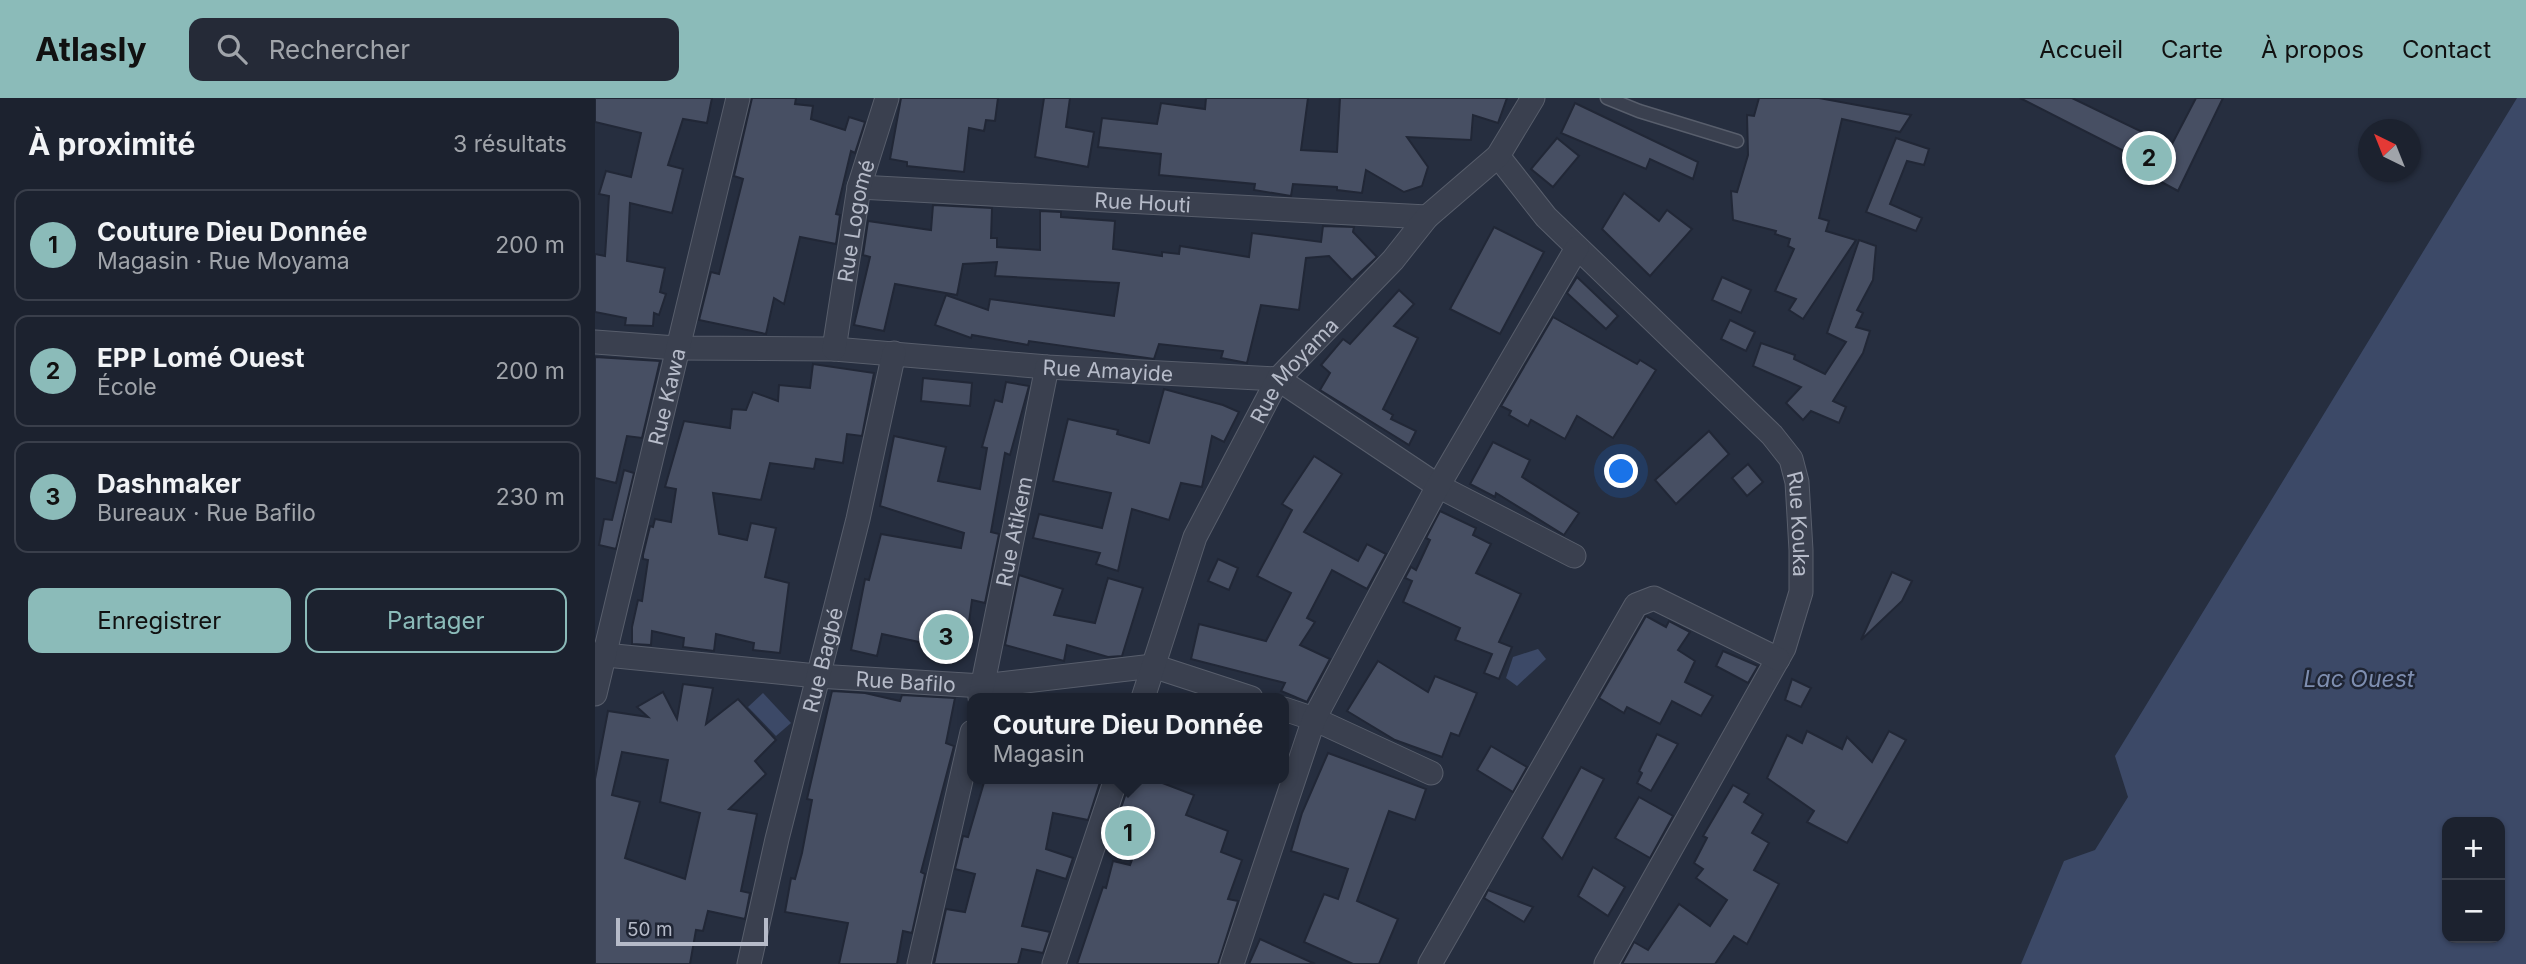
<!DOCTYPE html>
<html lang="fr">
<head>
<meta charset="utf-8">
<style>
	body { margin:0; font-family:Inter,sans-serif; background:#252a37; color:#f1f3f6 }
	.controls { position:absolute; right:21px; bottom:21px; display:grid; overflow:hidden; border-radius:14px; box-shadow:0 2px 5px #0004 }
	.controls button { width:63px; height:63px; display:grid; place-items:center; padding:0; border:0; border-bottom:2px solid #3a3f4b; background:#1c222f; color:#f1f3f6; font:35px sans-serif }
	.compass { position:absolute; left:1763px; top:21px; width:63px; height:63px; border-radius:50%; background:#1c222f; box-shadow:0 2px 5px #0004; rotate:317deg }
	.scale { position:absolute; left:21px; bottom:18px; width:152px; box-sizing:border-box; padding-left:7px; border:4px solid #b6bbc9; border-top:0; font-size:19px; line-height:24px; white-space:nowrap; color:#b6bbc9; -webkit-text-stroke:5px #1f2534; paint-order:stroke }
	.you { position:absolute; left:1027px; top:374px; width:24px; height:24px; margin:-18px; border:5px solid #fff; border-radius:50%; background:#1a73e8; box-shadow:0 0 0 10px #1a73e833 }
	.badge { display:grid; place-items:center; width:46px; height:46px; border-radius:50%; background:#8bbbb9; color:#111; font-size:23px; font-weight:700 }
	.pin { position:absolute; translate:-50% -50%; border:4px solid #fff; box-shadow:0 2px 7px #0006 }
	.popup { position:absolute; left:372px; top:595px; width:322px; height:91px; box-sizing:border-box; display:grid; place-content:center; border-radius:14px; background:#1c222f; filter:drop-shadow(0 2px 5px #0005); font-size:23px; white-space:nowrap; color:#a0a4aa }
	.popup b { font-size:26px; color:#f1f3f6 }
	.popup::after { content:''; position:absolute; left:50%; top:100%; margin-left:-14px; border:14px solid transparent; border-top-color:#1c222f }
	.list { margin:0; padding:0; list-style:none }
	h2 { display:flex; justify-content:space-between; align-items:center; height:91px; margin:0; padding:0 28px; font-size:30px }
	h2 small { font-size:23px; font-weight:400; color:#a0a4aa }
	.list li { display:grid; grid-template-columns:46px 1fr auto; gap:21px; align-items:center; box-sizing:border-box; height:112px; margin:0 14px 14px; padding:0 14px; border:2px solid #3a3f4b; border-radius:14px }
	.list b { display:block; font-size:26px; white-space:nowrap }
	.list p { margin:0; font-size:23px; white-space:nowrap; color:#a0a4aa }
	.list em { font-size:23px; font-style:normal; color:#a0a4aa }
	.actions { display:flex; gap:14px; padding:21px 28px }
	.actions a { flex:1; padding:16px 0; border:2px solid #8bbbb9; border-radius:14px; text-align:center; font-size:24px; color:#8bbbb9 }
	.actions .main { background:#8bbbb9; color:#111 }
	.icon { flex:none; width:38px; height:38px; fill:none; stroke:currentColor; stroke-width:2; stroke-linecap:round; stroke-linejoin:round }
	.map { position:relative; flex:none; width:1931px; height:866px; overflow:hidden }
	header { display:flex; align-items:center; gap:42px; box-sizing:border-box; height:98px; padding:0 35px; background:#8bbbb9; color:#111 }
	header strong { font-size:33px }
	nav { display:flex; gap:38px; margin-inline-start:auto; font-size:24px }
	.search { width:490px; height:63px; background:#252a37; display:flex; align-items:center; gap:18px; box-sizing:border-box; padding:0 24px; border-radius:14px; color:#a0a4aa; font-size:26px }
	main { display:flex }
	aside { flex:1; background:#1c222f }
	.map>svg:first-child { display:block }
</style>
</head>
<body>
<header>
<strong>Atlasly</strong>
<div class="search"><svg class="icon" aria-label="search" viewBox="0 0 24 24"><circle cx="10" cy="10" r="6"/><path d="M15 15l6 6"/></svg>Rechercher</div>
<nav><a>Accueil</a><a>Carte</a><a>À propos</a><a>Contact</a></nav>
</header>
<main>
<aside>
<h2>À proximité<small>3 résultats</small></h2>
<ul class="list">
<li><span class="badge">1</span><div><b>Couture Dieu Donnée</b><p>Magasin · Rue Moyama</p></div><em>200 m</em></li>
<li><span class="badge">2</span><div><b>EPP Lomé Ouest</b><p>École</p></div><em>200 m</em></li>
<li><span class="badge">3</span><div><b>Dashmaker</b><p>Bureaux · Rue Bafilo</p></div><em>230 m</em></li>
</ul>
<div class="actions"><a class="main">Enregistrer</a><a>Partager</a></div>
</aside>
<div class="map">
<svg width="1931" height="866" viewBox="0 0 1931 866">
	<rect width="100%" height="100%" fill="#262e3f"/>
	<g fill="#3c4967" fill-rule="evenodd">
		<path d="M1922 0H1931V866H1426L1469 763 1500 752 1533 699 1520 658ZM1852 724H1905V840H1852Z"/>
		<path d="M943 551 951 561 922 588 911 580 918 559Z"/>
		<path d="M168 595 196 625 181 638 153 609Z"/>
	</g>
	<g fill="#474f63" stroke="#212736" stroke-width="2" fill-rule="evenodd">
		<path d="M0 0H117L112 25 88 21 73 67 88 71 77 115 35 105 32 163 70 170 65 194 71 196 64 217 59 215 58 228 30 227 31 220 0 214V156L10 158 14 98 4 96 11 73 36 79 46 35 0 24Z"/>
		<path d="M157 0H201L200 6 218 8 216 21 250 32 254 19 270 24 260 55 256 53 241 116 245 117 241 146 205 139 189 206 179 200 171 236 104 222 116 174 124 176 148 81 139 78Z"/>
		<path d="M306 0H403L400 23 391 22 389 33 374 30 369 74 312 68V64L295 61Z"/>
		<path d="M449 0H475L471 29 499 34 493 69 440 59Z"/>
		<path d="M611 0H713L706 52 742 54 745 0H912L903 25 878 17 876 42 812 39 833 69 827 88 809 94 771 72 767 95 742 92V89L698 86 696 98 659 92 660 86 564 77 566 56 503 49 507 20 562 26 566 5 610 11Z"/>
		<path d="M1164 0H1224L1316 17 1305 34 1247 21 1224 120 1234 123 1231 133 1261 142 1208 221 1194 212 1201 201 1180 193 1199 151 1193 148 1195 141 1180 136 1181 133 1138 122 1136 93 1142 94 1153 57 1152 17 1159 18Z"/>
		<path d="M1425 0H1477L1576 48 1601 0H1628L1583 93 1559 80 1564 71Z"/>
		<path d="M980 5 1103 64 1098 81 1055 61 1051 71 966 35Z"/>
		<path d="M962 40 984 58 958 89 936 71Z"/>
		<path d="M1301 40 1334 51 1329 67 1312 63 1295 106 1327 120 1321 133 1271 114Z"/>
		<path d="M1029 95 1064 123 1072 112 1097 131 1055 178 1007 131Z"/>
		<path d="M338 107 397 110 396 140H402V149L445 152V113L466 114V119L520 123 518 151 567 158V154L584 156 585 148 654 159 657 135 726 144 728 128 759 129 758 134 782 159 757 182 734 158 711 160 704 212 666 207 652 265 626 260 628 253 564 246 559 261 434 243 433 247 377 237 376 240 340 227 351 197 393 212 395 201 519 218 524 185 400 178 402 164 368 166 362 197 300 186 289 233 259 227 275 159 268 157 273 123 336 132Z"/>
		<path d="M899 129 949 154 905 236 855 211Z"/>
		<path d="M1264 142 1281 148 1278 182 1262 212 1268 215 1261 229 1275 233 1268 255 1238 303 1251 309 1244 325 1216 313 1208 322 1191 305 1206 289 1158 268 1166 245 1200 257 1199 261 1230 276 1251 244 1232 235Z"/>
		<path d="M982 179 1023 218 1011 231 972 195Z"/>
		<path d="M1127 179 1156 192 1146 215 1117 202Z"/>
		<path d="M804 192 819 206 799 228 823 240 788 311 798 317 796 321 821 333 814 347 725 292 735 275 726 267 748 241 755 246Z"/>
		<path d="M958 219 1042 266 1045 262 1061 272 1018 340 982 318 970 341 936 322 933 328 914 317 916 313 906 308Z"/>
		<path d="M1135 222 1160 234 1151 253 1126 241Z"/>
		<path d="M0 259 65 263 47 340 32 338 21 385 0 380Z"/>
		<path d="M218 266 279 275 267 338 252 336 248 365 221 361 219 371 175 365 166 402 118 395 124 436 152 442 156 425 181 430 170 479 194 485 185 555 158 552 159 545 121 536 119 553 88 549 89 540 57 533 56 547 37 546V529L43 502 47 503 53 462 48 461V457L55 428 58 429 60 421 76 424 81 391 70 389 89 323 135 330 137 311 151 312 158 294 183 303 184 287 215 290Z"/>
		<path d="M328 280 377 285 375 308 326 303Z"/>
		<path d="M411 284 434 288 415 357 410 355 396 434 404 436 390 505 377 502 370 554 287 536 282 558 256 552 270 481 274 482 286 436 366 450 369 435 285 408 299 338 351 349 343 383 385 391 392 350 387 349 400 302 407 304Z"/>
		<path d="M569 291 628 307 644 314 629 344 617 338 607 389 586 385 574 422 537 411 523 473 501 466 505 455 438 440 444 416 507 430 516 395 458 383 473 321 523 332 522 336 554 345Z"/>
		<path d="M1114 333 1134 356 1081 406 1060 382Z"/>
		<path d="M898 344 935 362 927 379 984 415 969 437 901 395 900 399 875 386Z"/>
		<path d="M719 358 747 376 709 434 763 463 772 446 791 456 772 491 737 472 712 520 720 524 705 547 735 561 712 604 686 593 690 585 596 561 604 526 671 543 696 495 662 478 697 412 687 406Z"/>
		<path d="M1153 366 1168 384 1152 398 1137 380Z"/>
		<path d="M29 372 39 375 21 451 4 447 9 421 17 422Z"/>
		<path d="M845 413 881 430 878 437 896 446 881 475 926 496 904 544 917 549 904 581 889 575 897 556 860 542 865 530 808 504 817 483 810 480 816 469 821 472 835 442 831 440Z"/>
		<path d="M623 461 643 470 634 492 613 483Z"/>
		<path d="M1297 474 1317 483 1307 503 1266 542Z"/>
		<path d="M424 477 468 491 459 517 500 525 513 480 548 490 527 558 513 559 472 547 469 563 410 547Z"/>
		<path d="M1051 518 1071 529 1074 523 1095 534 1083 552 1100 563 1090 584 1118 598 1106 618 1077 603 1065 626 1032 609 1029 615 1004 600Z"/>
		<path d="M1128 553 1163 568 1153 585 1121 568Z"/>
		<path d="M783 563 833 594 840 578 882 595 864 638 856 635 847 659 800 642 752 613Z"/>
		<path d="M1197 581 1216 590 1206 609 1190 602Z"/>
		<path d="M88 586 118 590 111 626 143 601 181 642 160 663 171 676 134 711 162 716 146 793 155 795 150 821 113 813 108 833 101 832 95 866H0V681L13 613 53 619 42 609 68 594 82 621ZM27 654 73 662 65 704 105 715 90 781 30 760 45 704 17 697Z"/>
		<path d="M237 593 270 595 305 603 307 597 360 600 351 645 359 648 326 774 330 776 317 835 308 833 302 866H244L253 825 190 814 196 780 200 781 207 755 217 702 212 701Z"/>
		<path d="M1212 633 1247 651 1252 639 1277 664 1294 633 1311 642 1252 745 1212 724 1219 713 1172 680 1192 637 1207 645Z"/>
		<path d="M1062 636 1083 646 1056 693 1042 685 1047 675 1044 673Z"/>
		<path d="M896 648 932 669 918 694 882 672Z"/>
		<path d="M733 655 831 691 820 722 794 713 762 803 803 821 784 866H758L709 844 729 796 743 801 753 771 696 753 707 715Z"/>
		<path d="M986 669 1009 681 967 761 947 740Z"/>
		<path d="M390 681H506L493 722 458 715 451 751 478 760 471 781 442 772 427 828 455 834 448 855 427 851 423 866H339L351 811 370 814 380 776 360 771 368 738 373 739Z"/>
		<path d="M542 681H557L599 697 591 717 633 733 626 754 647 762 633 801 643 803 623 866H482L508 789 511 790 518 763 535 767 546 737 520 728 532 692 538 693Z"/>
		<path d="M1138 687 1154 696 1149 704 1168 716 1157 735 1174 745 1159 772 1184 786 1152 846 1139 838 1120 866H1027L1039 844 1053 852 1084 806 1115 828 1132 802 1101 780 1108 771 1099 765 1112 740 1108 738Z"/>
		<path d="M1044 699 1078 718 1055 760 1020 740Z"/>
		<path d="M998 769 1030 789 1013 818 983 798Z"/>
		<path d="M893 792 938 809 929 824 889 800Z"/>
		<path d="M665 841 720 866H654Z"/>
	</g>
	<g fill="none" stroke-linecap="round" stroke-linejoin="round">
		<g stroke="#585e6c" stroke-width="15">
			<path id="service" d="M1012 0 1044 13 1142 43"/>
		</g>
		<g stroke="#585e6c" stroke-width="25">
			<g id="minor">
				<path id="s1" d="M903 58 951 119 1177 337 1196 361 1202 384 1206 452V494L1189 550 1011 866"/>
				<path id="s2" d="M264 89 832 119"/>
				<path id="s3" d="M0 244 81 250 239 251 452 269 683 281 843 388 979 458"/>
				<path id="s4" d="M239 251 264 89 292 0"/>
				<path id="s5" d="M0 556 222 578 388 588 558 568 656 600"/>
				<path id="s6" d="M0 596 143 0"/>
				<path id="s7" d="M385 600 452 269"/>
				<path id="s8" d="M548 600 600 439 683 281 798 162 832 119 903 58 938 0"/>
				<path d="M689 611 719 621 836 675"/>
				<path id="s9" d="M154 866 182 741 263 421 299 255"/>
				<path d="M324 866 377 634"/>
				<path d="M459 866 521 681"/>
				<path d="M637 866 719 621 843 388 982 150"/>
				<path d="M835 866 1041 507 1059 500 1183 561"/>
			</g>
		</g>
		<use href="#service" stroke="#3a404f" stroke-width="12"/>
		<use href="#minor" stroke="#3a404f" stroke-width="23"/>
	</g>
	<g text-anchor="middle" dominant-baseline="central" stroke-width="5" stroke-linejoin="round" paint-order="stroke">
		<g font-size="21" fill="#b6bbc9" stroke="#1f2534">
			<text stroke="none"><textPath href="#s2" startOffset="284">Rue Houti</textPath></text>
			<text stroke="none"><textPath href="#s4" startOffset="130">Rue Logomé</textPath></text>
			<text stroke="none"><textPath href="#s3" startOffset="514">Rue Amayide</textPath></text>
			<text stroke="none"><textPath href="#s8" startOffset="364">Rue Moyama</textPath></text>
			<text stroke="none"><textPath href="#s6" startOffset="306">Rue Kawa</textPath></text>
			<text stroke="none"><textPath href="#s1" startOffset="488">Rue Kouka</textPath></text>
			<text stroke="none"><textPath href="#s7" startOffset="170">Rue Atikem</textPath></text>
			<text stroke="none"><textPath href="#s9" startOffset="313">Rue Bagbé</textPath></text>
			<text stroke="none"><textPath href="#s5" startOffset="312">Rue Bafilo</textPath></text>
		</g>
		<g font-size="23" font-style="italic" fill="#7e8eb0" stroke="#1f2534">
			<text x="1764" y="581">Lac Ouest</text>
		</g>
	</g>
</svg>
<div class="controls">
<button>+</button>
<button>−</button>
</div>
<svg class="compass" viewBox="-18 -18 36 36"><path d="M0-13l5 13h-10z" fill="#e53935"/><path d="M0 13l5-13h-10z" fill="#a0a4aa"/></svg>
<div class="scale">50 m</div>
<div class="you"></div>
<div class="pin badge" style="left:533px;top:735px">1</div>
<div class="popup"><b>Couture Dieu Donnée</b>Magasin</div>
<div class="pin badge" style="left:1554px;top:60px">2</div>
<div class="pin badge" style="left:351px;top:539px">3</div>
</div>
</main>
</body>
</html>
